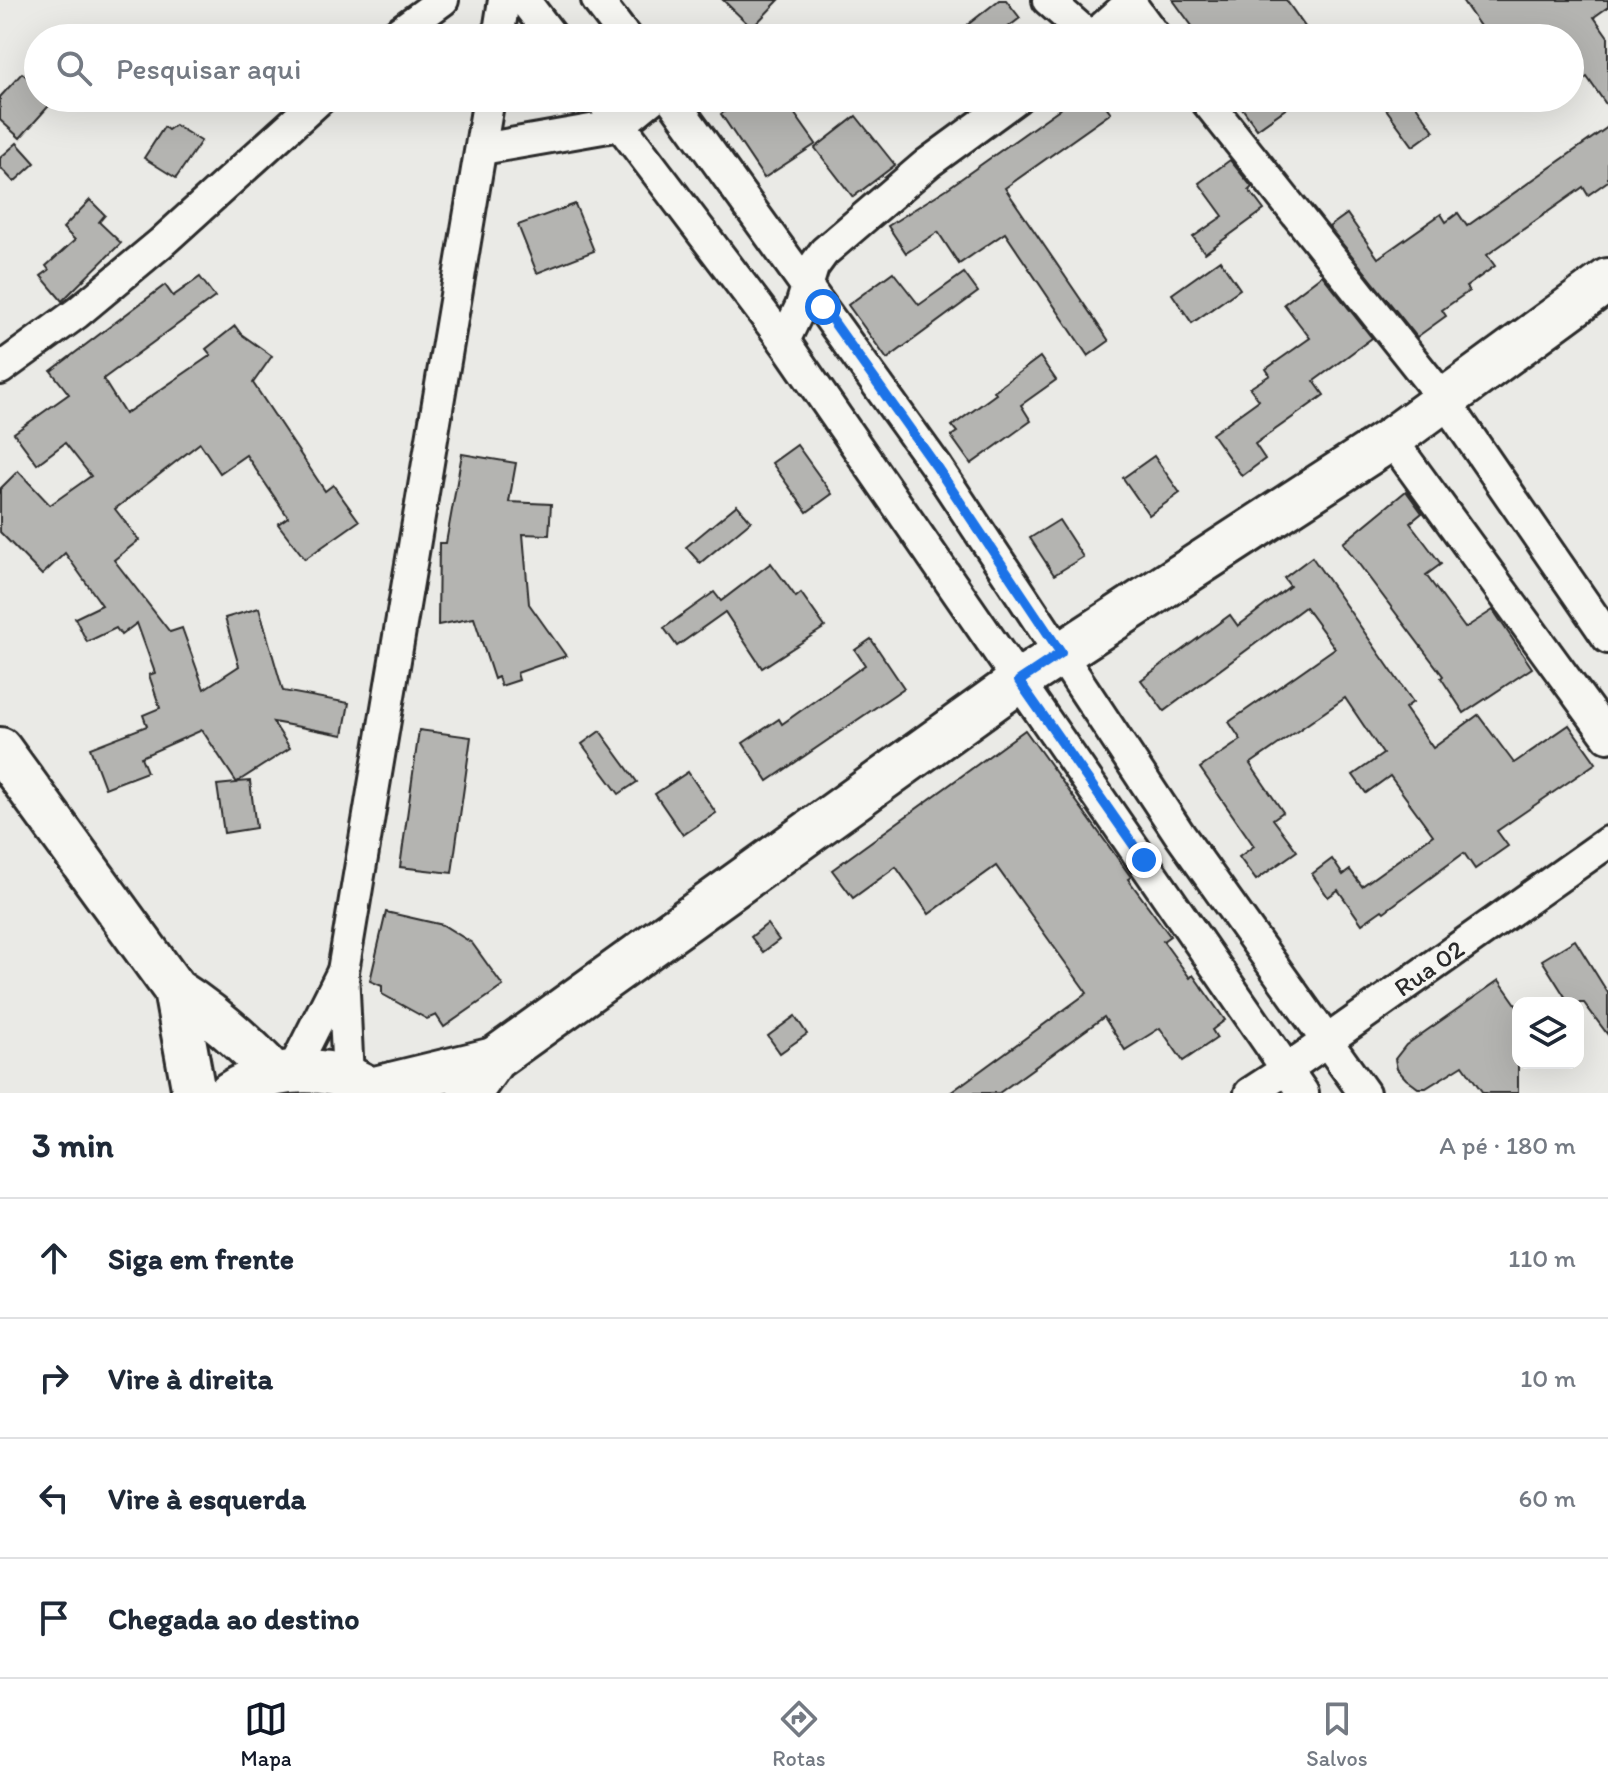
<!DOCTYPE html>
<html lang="pt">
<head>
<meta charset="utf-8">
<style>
	body { margin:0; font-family:Itim,sans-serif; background:#f2f2f3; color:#1f2937 }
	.controls { position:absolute; right:24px; bottom:24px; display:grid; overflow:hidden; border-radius:16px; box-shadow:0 8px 32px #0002 }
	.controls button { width:72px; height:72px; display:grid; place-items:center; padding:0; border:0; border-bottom:2px solid #e0e1e3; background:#fff; color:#1f2937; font:40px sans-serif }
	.stop { position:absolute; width:24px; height:24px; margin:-18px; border:6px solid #1a73e8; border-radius:50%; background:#fff }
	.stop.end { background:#1a73e8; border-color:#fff; box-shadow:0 2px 8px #0008 }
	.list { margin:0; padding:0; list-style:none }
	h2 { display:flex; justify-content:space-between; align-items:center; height:104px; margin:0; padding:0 32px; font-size:34px }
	h2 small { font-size:26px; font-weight:400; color:#747a83 }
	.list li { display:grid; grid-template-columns:52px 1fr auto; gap:24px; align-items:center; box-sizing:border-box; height:120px; padding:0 32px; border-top:2px solid #e0e1e3 }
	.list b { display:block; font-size:30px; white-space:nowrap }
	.list em { font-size:26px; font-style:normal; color:#747a83 }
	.icon { flex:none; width:44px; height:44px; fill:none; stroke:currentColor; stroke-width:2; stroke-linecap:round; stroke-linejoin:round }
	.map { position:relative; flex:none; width:1608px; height:1093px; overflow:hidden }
	.search { position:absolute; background:#fff; box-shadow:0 8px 32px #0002; left:24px; right:24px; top:24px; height:88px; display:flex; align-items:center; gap:20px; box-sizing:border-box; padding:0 28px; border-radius:44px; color:#747a83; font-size:30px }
	.sheet { height:584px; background:#fff }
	nav { display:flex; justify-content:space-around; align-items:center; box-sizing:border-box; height:112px; border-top:2px solid #e0e1e3; background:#fff; font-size:22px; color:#747a83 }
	nav a { display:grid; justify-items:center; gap:4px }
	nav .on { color:#111827 }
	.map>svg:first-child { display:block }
</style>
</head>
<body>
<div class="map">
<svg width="1608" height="1093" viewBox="0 0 1608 1093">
	<rect width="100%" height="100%" fill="#eaeae6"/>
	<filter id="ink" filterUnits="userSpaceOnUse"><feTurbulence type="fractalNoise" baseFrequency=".0125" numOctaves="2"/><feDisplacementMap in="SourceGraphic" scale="16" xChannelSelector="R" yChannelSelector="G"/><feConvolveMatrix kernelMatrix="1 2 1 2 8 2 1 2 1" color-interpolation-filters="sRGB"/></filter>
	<g filter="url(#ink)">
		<g fill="#b4b4b1" stroke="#2b2b2b" stroke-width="2">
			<path d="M723 0H779L752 28Z"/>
			<path d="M999 0H1006L1020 18 994 38H975L966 26Z"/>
			<path d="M1173 0H1286L1313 38H1201Z"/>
			<path d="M1462 0H1608V7L1594 17 1608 37V107L1587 77 1570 88V38H1493L1485 27 1482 29Z"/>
			<path d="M22 73 38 86V98H56L20 138 0 120V97Z"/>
			<path d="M745 98H775L784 111 790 107 816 144 764 178 721 114Z"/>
			<path d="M1075 98H1100L1111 113 1005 188 1109 341 1088 356 1005 233 959 264 938 232 906 253 888 226 948 188Z"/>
			<path d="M1235 98H1301L1257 129Z"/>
			<path d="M1378 98H1411L1434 131 1413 146Z"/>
			<path d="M856 116 895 165 853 197 815 148Z"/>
			<path d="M175 125 201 141 176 178 144 158 164 127 168 130Z"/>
			<path d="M1608 127V181L1588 195 1583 187 1487 255 1495 266 1466 287 1469 291 1442 310 1446 316 1417 337 1329 227 1347 214 1378 258 1441 214 1446 222 1458 213 1467 226Z"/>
			<path d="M17 143 35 163 14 182 0 167V158Z"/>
			<path d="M1230 160 1252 187 1249 190 1264 210 1205 253 1193 237 1223 216 1199 183Z"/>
			<path d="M90 200 105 215 99 222 121 243 62 301 41 276 49 270 46 266 75 240 63 228Z"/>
			<path d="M575 204 594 251 537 273 518 225Z"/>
			<path d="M1220 260 1240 289 1192 323 1172 294Z"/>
			<path d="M893 272 919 305 964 273 978 292 887 359 848 305Z"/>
			<path d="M1322 275 1372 338 1314 381 1324 395 1255 444 1265 459 1242 476 1212 434 1259 400 1250 388 1270 375 1266 369 1310 338 1284 304Z"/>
			<path d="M200 277 215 297 103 379 125 414 211 355 206 349 235 326 241 334 272 356 253 383 325 491 333 485 359 521 305 559 278 524 288 517 246 455 220 473 200 443 115 509 139 540 114 560 170 632 182 628 204 689 239 666 225 618 259 608 283 691 349 703 343 735 273 722 290 748 237 782 250 781 256 828 224 833 217 785 237 783 202 730 141 757 147 772 105 788 90 748 147 726 143 715 160 708 149 675 155 673 137 623 121 635 116 628 87 642 75 618 102 605 65 553 42 575 0 532V489L18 471 50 505 91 476 65 443 37 464 14 433 69 394 51 371 165 285 173 296Z"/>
			<path d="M1040 357 1056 380 1021 405 1031 421 971 464 951 436 957 432 952 426 996 394 994 391Z"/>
			<path d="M797 445 832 494 807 512 772 463Z"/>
			<path d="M462 454 516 463 509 502 551 504 549 535 523 534 529 604 566 656 517 673 519 680 501 686 498 677 494 679 474 618 438 625 439 543H446Z"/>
			<path d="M1154 456 1180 493 1149 515 1123 478Z"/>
			<path d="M1406 491 1422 513 1410 523 1441 564 1426 575 1465 628 1493 610 1532 668 1464 713 1441 678 1443 676 1343 543Z"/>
			<path d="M737 505 751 521 700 563 686 547Z"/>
			<path d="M1059 520 1083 557 1054 575 1030 538Z"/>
			<path d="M1312 557 1413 702 1405 708 1433 748 1478 715 1514 763 1569 725 1596 763 1497 831 1508 846 1475 869 1464 853 1384 912 1382 910 1362 924 1338 890 1328 897 1312 874 1332 859 1343 875 1350 870 1362 886 1433 835 1390 776 1366 793 1353 775 1383 754 1345 698 1250 764 1283 812 1273 819 1297 851 1256 880 1239 857 1254 846 1200 768 1241 740 1229 722 1335 648 1305 607 1164 711 1141 680 1230 615 1238 626 1290 586 1284 578Z"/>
			<path d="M771 563 796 597 801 593 825 627 762 668 725 612 677 646 664 628 714 592 721 601Z"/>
			<path d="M871 639 904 688 768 781 743 743 779 719 782 724 865 665 855 650Z"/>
			<path d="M419 730 471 737 452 873 400 867Z"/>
			<path d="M1025 730 1131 877 1128 879 1170 936 1163 941 1190 978 1193 975 1225 1020 1212 1030 1217 1038 1183 1061 1160 1028 1125 1050 1104 1017 999 1093H950L1087 993 996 866 929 914 896 867 853 898 832 870Z"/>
			<path d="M600 731 637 782 619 794 582 744Z"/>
			<path d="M688 772 716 813 683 835 655 794Z"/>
			<path d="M386 912 443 925 472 943 503 986 444 1027 436 1015 427 1019 382 994V986L370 981Z"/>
			<path d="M767 924 779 940 763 952 751 937Z"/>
			<path d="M1575 940 1608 993V1035L1584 1003H1569L1542 960Z"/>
			<path d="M1499 980 1518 1007V1093H1483L1463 1065 1426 1088H1418L1406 1079 1397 1069 1395 1059 1406 1045Z"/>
			<path d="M795 1016 807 1034 780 1053 768 1036Z"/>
		</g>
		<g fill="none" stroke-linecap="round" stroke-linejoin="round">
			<g stroke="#2b2b2b" stroke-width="36">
				<g id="street">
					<path d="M524 0 553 38"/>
					<path d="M597 0 626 38"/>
					<path d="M1048 0 1091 38 1129 4"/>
					<path d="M1128 0 1156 38"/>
					<path d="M391 38 443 0"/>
					<path d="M498 38 504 0"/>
					<path d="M600 98 784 341 1303 1093"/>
					<path d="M671 98 936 466 1180 835 1364 1093"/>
					<path d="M1204 98 1445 401 1608 638"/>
					<path d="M482 149 620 125 653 98"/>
					<path d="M784 341 801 306 813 267 824 252 928 163 1017 98"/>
					<path d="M0 369 77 313 161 243 321 98"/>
					<path d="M1391 439 1608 737"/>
					<path d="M293 1070 342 973"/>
					<path d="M348 1078 343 971 489 98"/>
					<path d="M1250 1093 1287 1069 1608 842"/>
				</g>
			</g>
			<g stroke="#2b2b2b" stroke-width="48">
				<g id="secondary">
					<path d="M0 749 175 990C213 1014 243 1041 273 1073"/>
					<path d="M175 990 194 1093"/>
					<path d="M371 1089 494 1059"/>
					<path d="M230 1093C271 1066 336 1062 375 1093"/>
					<path d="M470 1093 494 1059 1019 681 1391 439 1608 280"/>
				</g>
			</g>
			<use href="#street" stroke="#f6f6f2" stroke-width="30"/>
			<use href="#secondary" stroke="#f6f6f2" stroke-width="42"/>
		</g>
	</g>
	<g fill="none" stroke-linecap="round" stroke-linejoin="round" filter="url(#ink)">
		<path stroke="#1a73e8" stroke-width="10" d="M823 307 936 466 1061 653 1019 681 1144 860"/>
	</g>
	<g text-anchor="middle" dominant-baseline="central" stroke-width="6" stroke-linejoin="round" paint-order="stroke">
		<g font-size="26" fill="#2b2b2b" stroke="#f6f6f2">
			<text transform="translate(1429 968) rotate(-35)">Rua 02</text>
		</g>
	</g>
</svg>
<div class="controls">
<button><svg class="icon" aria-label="layers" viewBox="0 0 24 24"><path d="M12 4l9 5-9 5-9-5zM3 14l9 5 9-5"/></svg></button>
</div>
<div class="stop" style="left:823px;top:307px"></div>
<div class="stop end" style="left:1144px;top:860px"></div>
<div class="search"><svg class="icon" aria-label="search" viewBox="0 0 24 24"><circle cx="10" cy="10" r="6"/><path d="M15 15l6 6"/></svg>Pesquisar aqui</div>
</div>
<section class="sheet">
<h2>3 min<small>A pé · 180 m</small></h2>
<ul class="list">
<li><svg class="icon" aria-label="ahead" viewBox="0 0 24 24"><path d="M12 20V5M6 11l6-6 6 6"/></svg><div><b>Siga em frente</b></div><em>110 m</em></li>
<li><svg class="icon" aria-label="right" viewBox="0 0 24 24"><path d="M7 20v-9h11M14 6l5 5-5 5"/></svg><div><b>Vire à direita</b></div><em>10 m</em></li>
<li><svg class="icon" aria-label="left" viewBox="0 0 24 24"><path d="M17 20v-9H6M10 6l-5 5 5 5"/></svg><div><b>Vire à esquerda</b></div><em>60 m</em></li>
<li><svg class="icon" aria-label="arrive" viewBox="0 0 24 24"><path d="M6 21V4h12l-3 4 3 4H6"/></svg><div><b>Chegada ao destino</b></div></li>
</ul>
</section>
<nav>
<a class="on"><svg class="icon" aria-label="map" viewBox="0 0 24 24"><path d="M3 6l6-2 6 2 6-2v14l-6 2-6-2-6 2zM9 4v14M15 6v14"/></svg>Mapa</a>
<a><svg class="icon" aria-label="directions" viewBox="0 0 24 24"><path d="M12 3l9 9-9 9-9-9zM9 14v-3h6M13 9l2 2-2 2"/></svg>Rotas</a>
<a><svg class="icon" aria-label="saved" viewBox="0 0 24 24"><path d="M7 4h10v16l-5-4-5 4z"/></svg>Salvos</a>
</nav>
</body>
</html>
